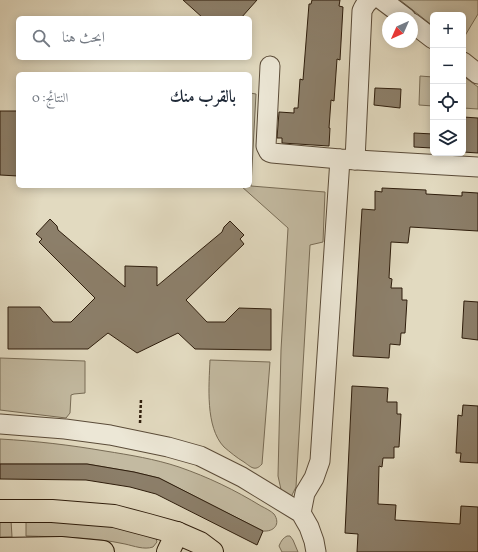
<!DOCTYPE html>
<html lang="ar">
<head>
<meta charset="utf-8">
<style>
	body { margin:0; font-family:Vollkorn,Amiri,serif; background:#f2f2f3; color:#1f2937; direction:rtl }
	.controls { position:absolute; right:12px; top:12px; display:grid; overflow:hidden; border-radius:6px; box-shadow:0 2px 10px #0003 }
	.controls button { width:36px; height:36px; display:grid; place-items:center; padding:0; border:0; border-bottom:1px solid #e0e1e3; background:#fff; color:#1f2937; font:20px sans-serif }
	.compass { position:absolute; left:382px; top:12px; width:36px; height:36px; border-radius:50%; background:#fff; box-shadow:0 2px 10px #0003; rotate:225deg }
	.list { margin:0; padding:0; list-style:none }
	h2 { display:flex; justify-content:space-between; align-items:center; height:52px; margin:0; padding:0 16px; font-size:17px }
	h2 small { font-size:13px; font-weight:400; color:#747a83 }
	.icon { flex:none; width:22px; height:22px; fill:none; stroke:currentColor; stroke-width:2; stroke-linecap:round; stroke-linejoin:round }
	.map { position:relative; flex:none; width:478px; height:552px; overflow:hidden; direction:ltr }
	.search { position:absolute; background:#fff; box-shadow:0 2px 10px #0003; left:16px; top:16px; width:236px; height:44px; display:flex; align-items:center; gap:10px; box-sizing:border-box; padding:0 14px; border-radius:6px; color:#747a83; font-size:15px }
	.panel { position:absolute; background:#fff; box-shadow:0 2px 10px #0003; left:16px; top:72px; width:236px; height:116px; border-radius:6px; direction:rtl }
	.map>svg:first-child { display:block }
</style>
</head>
<body>
<div class="map">
<svg width="478" height="552" viewBox="0 0 478 552">
	<rect width="100%" height="100%" fill="#e2dac0"/>
	<filter id="stains"><feTurbulence type="fractalNoise" baseFrequency=".005" numOctaves="4"/><feColorMatrix values="0 0 0 0 .2 0 0 0 0 .09 0 0 0 0 .02 0 0 0 .5 -.17"/></filter>
	<radialGradient id="worn" r=".72"><stop offset=".6" stop-color="#630" stop-opacity="0"/><stop offset="1" stop-color="#630" stop-opacity=".3"/></radialGradient>
	<g fill="#c3baa1" stroke="#786c56">
		<path d="M400 0H478V14L463 39V15H433V26Z"/>
		<path d="M420 76 433 77V106L419 105Z"/>
		<path d="M463 76 478 87V109L463 108Z"/>
		<path d="M250 93 256 94 251 186 325 192 323 242 310 245 296 487 290 499 282 494 278 476 281 350 288 228 241 186H250Z"/>
		<path d="M0 358 85 361V393L74 394 71 395 70 413 66 418 0 410Z"/>
		<path d="M210 360 270 362 262 464C255 472 251 467 244 462 237 458 230 452 224 447 205 427 209 385 210 360Z"/>
		<path d="M0 439C36 441 70 445 105 451 130 455 155 459 179 467 208 477 235 490 261 506 265 508 271 511 274 514 281 524 274 532 263 531L159 478 134 472 87 464H0Z"/>
		<path d="M26 519 88 520 156 538 157 542 153 547C144 550 134 546 125 544 93 537 59 537 26 536Z"/>
		<path d="M11 520 12 537H0V521Z"/>
		<path d="M287 536H290L293 540 298 552H282L279 546C281 541 283 538 287 536Z"/>
	</g>
	<g fill="#8c7f6a" stroke="#2e1d0c">
		<path d="M183 0H257L241 18H203Z"/>
		<path d="M312 0H340L339 6 343 7 340 60 337 59 334 101 331 100 329 128H330L329 146 282 143V138H277L279 112 294 113V108H298L300 79 303 80 309 4H311Z"/>
		<path d="M375 88 401 89 400 108 374 105Z"/>
		<path d="M0 111H18V176L0 175Z"/>
		<path d="M463 117 478 118V153L463 152Z"/>
		<path d="M414 133 433 134 432 148 414 147Z"/>
		<path d="M382 188 426 190V194L462 196V192L478 193V231L410 227 408 243 391 242 389 278 392 279 391 288H402V300H407L405 333H401L400 345 390 344 389 358 353 356 362 209 375 210V191L382 192Z"/>
		<path d="M50 219 57 226 58 230 125 287V266L157 267V286L222 232 224 227 230 221 244 235 240 239 244 244 186 300 207 322H225L239 308 271 309V350L195 349 178 333 137 353 108 333 88 349H8V307H40L53 322H71L95 298 39 242 42 239 36 234Z"/>
		<path d="M464 301 478 302V340L462 338Z"/>
		<path d="M352 386 388 388 387 402H397V414H401L399 447H394V458H383L382 467 379 466 378 504 396 505 395 520 460 524 461 506 478 507V552H357L358 534 345 533Z"/>
		<path d="M463 405 478 406V463L460 462 461 453H456L458 415 462 416Z"/>
		<path d="M0 464H87L134 472 159 478 263 531 257 545 156 494 130 487 86 480 0 479Z"/>
	</g>
	<g fill="none" stroke-linecap="round" stroke-linejoin="round">
		<g stroke="#5b4c39" stroke-width="21">
			<g id="minor">
				<path d="M382 0 406 18"/>
				<path d="M412 23 433 39"/>
				<path d="M463 62 478 74"/>
				<path d="M270 66 266 146 269 152 272 153 340 159 478 167"/>
				<path d="M355 160 362 11C364 6 366 3 370 0"/>
				<path d="M0 424 65 429 110 435 168 447 200 456 242 477 301 513 309 527 314 541 316 552"/>
				<path d="M301 513 305 493 314 478 320 461 340 159"/>
			</g>
		</g>
		<g stroke="#2e1d0c" stroke-width="24">
			<g id="major">
				<path d="M0 511H52L114 516 148 525 177 533 200 543 212 552"/>
				<path d="M0 549 61 548 103 552"/>
				<path d="M168 552 177 533"/>
			</g>
		</g>
		<path stroke="#2e1d0c" stroke-width="2.5" stroke-dasharray="3 2" stroke-linecap="butt" d="M140 423 141 399"/>
		<use href="#minor" stroke="#ece7d6" stroke-width="19"/>
		<use href="#major" stroke="#e2dac0" stroke-width="22"/>
	</g>
	<rect width="100%" height="100%" filter="url(#stains)"/>
	<rect width="100%" height="100%" fill="url(#worn)"/>
</svg>
<div class="controls">
<button>+</button>
<button>−</button>
<button><svg class="icon" aria-label="locate" viewBox="0 0 24 24"><circle cx="12" cy="12" r="6"/><path d="M12 2v4M12 18v4M2 12h4M18 12h4"/></svg></button>
<button><svg class="icon" aria-label="layers" viewBox="0 0 24 24"><path d="M12 4l9 5-9 5-9-5zM3 14l9 5 9-5"/></svg></button>
</div>
<svg class="compass" viewBox="-18 -18 36 36"><path d="M0-13l5 13h-10z" fill="#e53935"/><path d="M0 13l5-13h-10z" fill="#747a83"/></svg>
<div class="search"><svg class="icon" aria-label="search" viewBox="0 0 24 24"><circle cx="10" cy="10" r="6"/><path d="M15 15l6 6"/></svg>ابحث هنا</div>
<section class="panel">
<h2>بالقرب منك<small>النتائج: 0</small></h2>
<ul class="list">
</ul>
</section>
</div>
</body>
</html>
